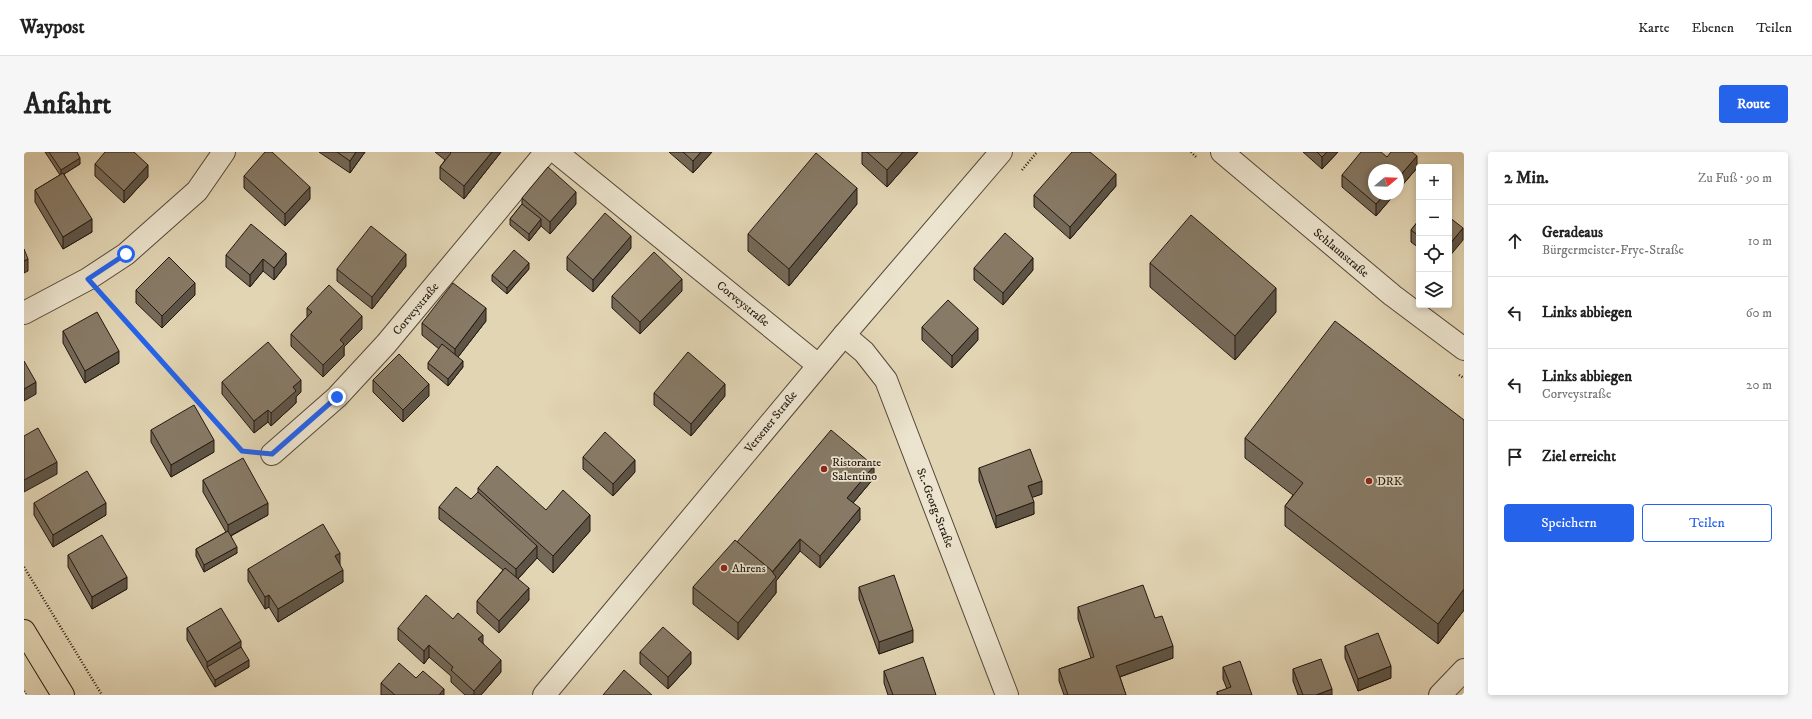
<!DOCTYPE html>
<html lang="de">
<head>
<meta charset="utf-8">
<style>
	body { margin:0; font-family:"IM FELL DW Pica",serif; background:#f6f6f6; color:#222 }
	.controls { position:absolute; right:12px; top:12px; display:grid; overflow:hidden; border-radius:4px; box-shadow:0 2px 6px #0003 }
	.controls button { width:36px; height:36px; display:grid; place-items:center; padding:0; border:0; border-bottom:1px solid #e0e0e0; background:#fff; color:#222; font:20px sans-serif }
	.compass { position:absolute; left:1344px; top:12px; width:36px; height:36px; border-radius:50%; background:#fff; box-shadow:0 2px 6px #0003; rotate:71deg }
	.stop { position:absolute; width:12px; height:12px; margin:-9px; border:3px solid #2563eb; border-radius:50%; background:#fff }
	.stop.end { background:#2563eb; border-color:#fff; box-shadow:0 1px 4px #0008 }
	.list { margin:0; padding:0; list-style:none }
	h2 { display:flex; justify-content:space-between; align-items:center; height:52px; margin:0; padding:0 16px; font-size:17px }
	h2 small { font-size:13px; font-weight:400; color:#767676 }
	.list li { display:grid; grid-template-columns:26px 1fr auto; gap:12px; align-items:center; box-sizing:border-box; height:72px; padding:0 16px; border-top:1px solid #e0e0e0 }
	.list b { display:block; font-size:15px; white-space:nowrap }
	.list p { margin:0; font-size:13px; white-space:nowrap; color:#767676 }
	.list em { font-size:13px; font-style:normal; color:#767676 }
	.actions { display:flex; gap:8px; padding:12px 16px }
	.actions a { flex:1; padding:9px 0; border:1px solid #2563eb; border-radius:4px; text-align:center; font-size:14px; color:#2563eb }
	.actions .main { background:#2563eb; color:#fff }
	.icon { flex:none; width:22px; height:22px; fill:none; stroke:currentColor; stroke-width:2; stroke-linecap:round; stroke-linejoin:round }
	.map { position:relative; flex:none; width:1440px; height:543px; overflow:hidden; border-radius:4px }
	header { display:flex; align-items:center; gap:24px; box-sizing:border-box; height:56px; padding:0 20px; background:#fff; border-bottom:1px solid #e0e0e0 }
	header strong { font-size:19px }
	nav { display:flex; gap:22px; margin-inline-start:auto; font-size:14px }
	.intro { display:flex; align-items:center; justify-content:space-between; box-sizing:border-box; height:96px; padding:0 24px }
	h1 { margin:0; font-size:28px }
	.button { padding:10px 18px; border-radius:4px; background:#2563eb; color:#fff; font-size:14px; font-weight:700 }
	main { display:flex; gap:24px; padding:0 24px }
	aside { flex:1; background:#fff; border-radius:4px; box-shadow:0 2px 6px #0003 }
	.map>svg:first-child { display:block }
</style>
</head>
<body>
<header>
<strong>Waypost</strong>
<nav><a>Karte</a><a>Ebenen</a><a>Teilen</a></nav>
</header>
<div class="intro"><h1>Anfahrt</h1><a class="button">Route</a></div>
<main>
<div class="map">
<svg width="1440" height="543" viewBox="0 0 1440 543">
	<rect width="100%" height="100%" fill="#e2d5b4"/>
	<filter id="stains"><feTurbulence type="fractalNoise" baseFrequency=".005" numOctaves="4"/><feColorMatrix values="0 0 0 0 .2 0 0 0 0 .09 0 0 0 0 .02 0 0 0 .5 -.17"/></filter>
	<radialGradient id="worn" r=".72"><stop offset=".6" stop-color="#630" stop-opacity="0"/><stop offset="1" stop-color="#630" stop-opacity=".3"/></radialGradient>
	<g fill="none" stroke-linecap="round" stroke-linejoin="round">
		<g stroke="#54473a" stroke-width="24">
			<g id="minor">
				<path d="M532 0 794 213"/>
				<path d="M1198 0 1368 143 1440 197"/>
				<path d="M0 161 64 127 102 102 173 39 200 0"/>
				<path d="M820 183 840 200 862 228 983 543"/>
				<path d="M248 302 313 245 362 192 522 0"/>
				<path d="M520 543 820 183 977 0"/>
				<path d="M1416 543 1440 518"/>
			</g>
		</g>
		<g stroke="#241811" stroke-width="24">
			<path id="major" d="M0 479 39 543"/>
		</g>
		<g stroke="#241811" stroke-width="2.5" stroke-dasharray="1 2" stroke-linecap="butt">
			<path d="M1167 0 1172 5"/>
			<path d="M998 18 1013 0"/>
			<path d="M82 146 217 299 224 300"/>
			<path d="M1435 223 1440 226"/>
			<path d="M0 415 78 543"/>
			<path d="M0 539 2 543"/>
		</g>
		<use href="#minor" stroke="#ece4ce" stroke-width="22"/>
		<use href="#major" stroke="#e2d5b4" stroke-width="22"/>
	</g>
	<g fill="#746958" stroke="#241811">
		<path d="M21 0H53L56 12 40 22 68 80 39 97 11 50V38L36 23Z"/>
		<path d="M295 0H341L326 21Z"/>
		<path d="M411 0H477L440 47 416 27V15L421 8Z"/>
		<path d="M645 0H688L669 21Z"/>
		<path d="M838 0H894L863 35 838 12Z"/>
		<path d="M1279 0H1314L1298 17Z"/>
		<path d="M1363 5 1393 16 1352 64 1318 35V23Z"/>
		<path d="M71 12 124 25 100 51 71 24Z"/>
		<path d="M220 24 286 47 261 74 220 36Z"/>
		<path d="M1092 34 1046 87 1010 55V43Z"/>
		<path d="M498 46 552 52 526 82 517 74 505 89 486 73V67L498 52Z"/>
		<path d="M833 52 765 134 724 99V82Z"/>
		<path d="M1395 68V96L1387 90V78Z"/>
		<path d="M607 96 569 140 543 118V105Z"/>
		<path d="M262 101V113L250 128 239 119 226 135 202 115V103Z"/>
		<path d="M1126 111 1252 160 1211 208 1126 135Z"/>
		<path d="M382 114 348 157 313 129V117Z"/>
		<path d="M950 116 1009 118 979 153 950 128Z"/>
		<path d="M505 117 483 142 468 129V123Z"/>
		<path d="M112 138 171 143 138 176 112 151Z"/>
		<path d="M658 139 616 182 588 156V144Z"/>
		<path d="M283 156 338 177 320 195V204L299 225 267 194V182L283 165Z"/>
		<path d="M462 169 434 205 439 215 424 234 404 217V211L415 197 398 183V171Z"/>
		<path d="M898 175 954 188 928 216 898 188Z"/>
		<path d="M39 179 95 211 61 231 39 191Z"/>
		<path d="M349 228 405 244 379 270 349 240Z"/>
		<path d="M198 230 277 240 272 245V251L247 274 244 270 230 281 198 242Z"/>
		<path d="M630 241 701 244 667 284 630 253Z"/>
		<path d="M1440 268V458L1414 492 1261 374V354L1269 343 1221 306V286Z"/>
		<path d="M127 278 190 300 147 325 127 290Z"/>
		<path d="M559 305 611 320 589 344 559 317Z"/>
		<path d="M955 316 1018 342 1008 345 1010 362 972 376 955 329Z"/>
		<path d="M850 326 829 351 836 368 796 416 776 399 752 429V441L714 488 669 452V435L713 390Z"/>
		<path d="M179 328 244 363 207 384 213 401 180 420 172 404V397L202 380 179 340Z"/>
		<path d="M454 336 522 358 566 379 529 421 513 406 494 427 505 448 475 481 453 461V449L479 418 415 367V355L447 347 454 340Z"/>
		<path d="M10 351 82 363 29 395 10 363Z"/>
		<path d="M44 403 103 437 68 457 44 415Z"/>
		<path d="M316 413 319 430 254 470 245 455 241 457 224 429V417Z"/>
		<path d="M835 435 889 490 855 502 835 447Z"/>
		<path d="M1054 455 1131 466 1149 506 1096 525 1102 543H1040L1035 529V517L1067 506 1054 467Z"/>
		<path d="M429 467 459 491 477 520 457 543H441L427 530V524L405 505 400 512 374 488V476Z"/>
		<path d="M163 476 217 495 225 515 191 535 163 488Z"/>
		<path d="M1321 494 1367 526 1334 539 1321 506Z"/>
		<path d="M616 500 667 512 644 537 616 512Z"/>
		<path d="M1199 515 1228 543H1193V540L1203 537 1199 527Z"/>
		<path d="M1269 517 1308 543H1274L1269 529Z"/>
		<path d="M860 519 912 543H864L860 531Z"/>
		<path d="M392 526 420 543H357V531Z"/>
	</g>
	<g fill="#5e5547" stroke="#241811">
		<path d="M332 0H341L326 21V9Z"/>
		<path d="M468 0H477L440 47V34Z"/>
		<path d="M677 0H688L669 21V9Z"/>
		<path d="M879 0H894L863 35V18Z"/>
		<path d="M1303 0H1314L1298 17V5Z"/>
		<path d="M1393 4V16L1374 38V26Z"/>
		<path d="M56 6V12L37 24V18Z"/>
		<path d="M124 13V25L100 51V39Z"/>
		<path d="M1092 22V34L1046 87V75Z"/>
		<path d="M286 35V47L261 74V62Z"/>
		<path d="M833 36V52L765 134V117Z"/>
		<path d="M552 40V52L526 82V70Z"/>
		<path d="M1361 42H1371L1352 64V52Z"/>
		<path d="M68 67V80L39 97V85Z"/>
		<path d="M517 67V74L505 89V82Z"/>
		<path d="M1439 76V88L1425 105V93Z"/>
		<path d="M607 84V96L569 140V128Z"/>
		<path d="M262 101V113L250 128V116Z"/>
		<path d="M382 102V114L348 157V145Z"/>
		<path d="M1009 106V118L979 153V141Z"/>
		<path d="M4 107V119L0 121V109Z"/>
		<path d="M239 107V119L226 135V123Z"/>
		<path d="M505 111V117L483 142V136Z"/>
		<path d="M658 127V139L616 182V170Z"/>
		<path d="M171 131V143L138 176V164Z"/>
		<path d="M1252 136V160L1211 208V184Z"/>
		<path d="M462 156V169L431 209V197Z"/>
		<path d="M338 164V177L320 195V204L299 225V213L316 188Z"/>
		<path d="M954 176V188L928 216V204Z"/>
		<path d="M95 199V211L61 231V219Z"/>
		<path d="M439 209V215L424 234V227Z"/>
		<path d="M277 228V240L272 245V251L247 274V261L269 235Z"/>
		<path d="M12 230V242L0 249V237Z"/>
		<path d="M405 232V244L379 270V258Z"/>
		<path d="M701 232V244L667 284V272Z"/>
		<path d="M244 258V270L230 281V269Z"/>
		<path d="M190 288V300L147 325V313Z"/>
		<path d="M611 308V320L589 344V332Z"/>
		<path d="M33 310V322L0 340V328Z"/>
		<path d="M850 314V326L823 358V346Z"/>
		<path d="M1018 329V342L1004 347V334Z"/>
		<path d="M1010 350V362L972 376V364Z"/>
		<path d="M82 351V363L29 395V383Z"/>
		<path d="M244 351V363L204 385V373Z"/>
		<path d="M836 356V368L796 416V404Z"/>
		<path d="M566 363V379L529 421V404Z"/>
		<path d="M776 387V399L752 429V441L714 488V471L747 422Z"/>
		<path d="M513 394V406L492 429V417Z"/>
		<path d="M213 395V401L180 420V413Z"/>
		<path d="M316 401V413L311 404Z"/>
		<path d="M319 418V430L254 470V457Z"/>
		<path d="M103 425V437L68 457V445Z"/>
		<path d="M505 436V448L475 481V469Z"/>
		<path d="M1440 437V458L1414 492V472Z"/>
		<path d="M245 443V455L241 457V445Z"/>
		<path d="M889 478V490L855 502V490Z"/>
		<path d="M459 483V495L454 487Z"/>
		<path d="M217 489V501L183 515V510Z"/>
		<path d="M405 493V505L400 512V499Z"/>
		<path d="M1149 494V506L1092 526V514Z"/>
		<path d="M667 500V512L644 537V525Z"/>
		<path d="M225 508V515L191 535V528Z"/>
		<path d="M477 508V520L457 543H450V539Z"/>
		<path d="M1367 514V526L1334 539V527Z"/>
		<path d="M420 537V543H415Z"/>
		<path d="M1308 537V543H1292Z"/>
	</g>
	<g fill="#877a66" stroke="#241811">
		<path d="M25 0H53L56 6 37 18Z"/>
		<path d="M81 0H110L124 13 100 39 71 12Z"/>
		<path d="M241 0H248L286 35 261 62 220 24Z"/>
		<path d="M313 0H332L326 9Z"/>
		<path d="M426 0H468L440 34 416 15 427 1Z"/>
		<path d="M659 0H677L669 9Z"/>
		<path d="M843 0H879L863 18Z"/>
		<path d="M1048 0H1066L1092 22 1046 75 1010 43Z"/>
		<path d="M1293 0H1303L1298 5Z"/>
		<path d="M1337 0H1357L1363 5 1367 0H1388L1393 4 1374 26V18H1350V42H1361L1352 52 1318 23Z"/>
		<path d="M792 1 833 36 765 117 724 82Z"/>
		<path d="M524 15 552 40 526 70 498 46Z"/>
		<path d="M39 21 68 67 39 85 11 38Z"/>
		<path d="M498 52 517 67 505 82 486 67Z"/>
		<path d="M581 61 607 84 569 128 543 105Z"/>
		<path d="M1167 63 1252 136 1211 184 1126 111Z"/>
		<path d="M1425 65 1439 76 1425 93Z"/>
		<path d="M1395 68V84L1387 78Z"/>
		<path d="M227 72 262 101 250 116 239 107 226 123 202 103Z"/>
		<path d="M347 74 382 102 348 145 313 117Z"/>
		<path d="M981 81 1009 106 979 141 950 116Z"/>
		<path d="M0 97 4 107 0 109Z"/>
		<path d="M490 98 505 111 483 136 468 123Z"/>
		<path d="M630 100 658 127 616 170 588 144Z"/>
		<path d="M145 105 171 131 138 164 112 138Z"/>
		<path d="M429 131 462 156 431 197 398 171Z"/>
		<path d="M305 133 338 164 316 188 320 192 299 213 267 182 288 160 283 156Z"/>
		<path d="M924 148 954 176 928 204 898 175Z"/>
		<path d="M73 160 95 199 61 219 39 179Z"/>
		<path d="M1311 169 1440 268V437L1414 472 1261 354 1279 331 1221 286Z"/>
		<path d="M244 190 277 228 269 235 272 239 247 261 244 258 230 269 198 230Z"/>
		<path d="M418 192 439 209 424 227 404 211Z"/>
		<path d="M664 200 701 232 667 272 630 241Z"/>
		<path d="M375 202 405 232 379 258 349 228Z"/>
		<path d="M0 209 12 230 0 237Z"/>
		<path d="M170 253 190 288 147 313 127 278Z"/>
		<path d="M14 276 33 310 0 328V284Z"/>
		<path d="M807 278 850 314 823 346 836 356 796 404 776 387 748 420 747 418 713 390Z"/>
		<path d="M581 280 611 308 589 332 559 305Z"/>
		<path d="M1006 297 1018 329 1004 334 1010 350 972 364 955 316Z"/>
		<path d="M219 306 244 351 204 373 179 328Z"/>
		<path d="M473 314 522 358 539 338 566 363 529 404 454 336Z"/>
		<path d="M63 319 82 351 29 383 10 351Z"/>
		<path d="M432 335 447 347 454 340 513 394 492 417 415 355Z"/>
		<path d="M299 372 316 401 311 404 319 418 254 457 245 443 241 445 224 417Z"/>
		<path d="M204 379 213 395 180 413 172 397Z"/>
		<path d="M78 383 103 425 68 445 44 403Z"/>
		<path d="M711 388 747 418 752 425 714 471 669 435Z"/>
		<path d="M481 416 505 436 475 469 453 449Z"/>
		<path d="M870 423 889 478 855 490 835 435Z"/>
		<path d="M1119 433 1131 466 1138 464 1149 494 1092 514 1102 543H1044L1035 517 1070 505 1054 455Z"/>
		<path d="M402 443 429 467 434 461 459 483 454 487 477 508 450 539 427 518 429 515 405 493 400 499 374 476Z"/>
		<path d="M197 456 217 489 183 510 163 476Z"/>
		<path d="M639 475 667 500 644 525 616 500Z"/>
		<path d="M1354 481 1367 514 1334 527 1321 494Z"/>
		<path d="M217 495 225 508 191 528 183 515Z"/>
		<path d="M899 505 912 543H869L860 519Z"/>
		<path d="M1297 507 1308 537 1292 543H1279L1269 517Z"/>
		<path d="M1216 509 1228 543H1194L1193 540 1207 535 1199 515Z"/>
		<path d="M375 511 392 526 399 519 420 537 415 543H371L357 531Z"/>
		<path d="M600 518 628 543H579Z"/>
	</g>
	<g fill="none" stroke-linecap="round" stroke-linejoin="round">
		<path stroke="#2563eb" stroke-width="5" d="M102 102 64 127 218 299 248 302 313 245"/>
	</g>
	<g fill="#8f2418" stroke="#ece4ce" stroke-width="1.5">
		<circle cx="800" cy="317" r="4"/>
		<circle cx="1345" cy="329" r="4"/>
		<circle cx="700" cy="416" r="4"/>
	</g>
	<g text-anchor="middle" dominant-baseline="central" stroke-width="3.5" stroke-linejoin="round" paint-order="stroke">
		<g font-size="12" fill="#241811" stroke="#ece4ce">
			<text transform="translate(1317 101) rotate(40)">Schlaunstraße</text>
			<text transform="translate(719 152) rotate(39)">Corveystraße</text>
			<text transform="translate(392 157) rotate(-50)">Corveystraße</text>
			<text transform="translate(747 270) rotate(-51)">Versener Straße</text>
			<text transform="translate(911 356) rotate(69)">St.-Georg-Straße</text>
		</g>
		<g font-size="12" fill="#241811" stroke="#ece4ce" text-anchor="start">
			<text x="808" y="310">Ristorante<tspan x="808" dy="14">Salentino</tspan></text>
			<text x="1353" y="329">DRK</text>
			<text x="708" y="416">Ahrens</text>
		</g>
	</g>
	<rect width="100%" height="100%" filter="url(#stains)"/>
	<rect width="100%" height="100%" fill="url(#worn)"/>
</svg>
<div class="controls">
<button>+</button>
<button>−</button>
<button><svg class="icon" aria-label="locate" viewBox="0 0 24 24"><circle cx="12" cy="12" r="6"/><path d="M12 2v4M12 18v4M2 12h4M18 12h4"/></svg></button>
<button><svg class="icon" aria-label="layers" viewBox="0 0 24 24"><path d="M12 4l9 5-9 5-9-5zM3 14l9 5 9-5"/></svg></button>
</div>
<svg class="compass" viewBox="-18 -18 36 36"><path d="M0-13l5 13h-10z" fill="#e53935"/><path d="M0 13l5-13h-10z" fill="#767676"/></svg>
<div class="stop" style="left:102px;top:102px"></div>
<div class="stop end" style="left:313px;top:245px"></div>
</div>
<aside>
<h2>2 Min.<small>Zu Fuß · 90 m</small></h2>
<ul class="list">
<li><svg class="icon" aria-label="ahead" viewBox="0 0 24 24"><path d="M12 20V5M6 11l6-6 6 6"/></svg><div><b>Geradeaus</b><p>Bürgermeister-Frye-Straße</p></div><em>10 m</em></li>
<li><svg class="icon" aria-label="left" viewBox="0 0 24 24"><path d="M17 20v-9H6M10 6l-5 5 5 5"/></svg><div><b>Links abbiegen</b></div><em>60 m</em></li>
<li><svg class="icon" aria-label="left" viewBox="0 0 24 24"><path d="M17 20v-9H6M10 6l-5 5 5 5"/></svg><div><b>Links abbiegen</b><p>Corveystraße</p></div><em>20 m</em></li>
<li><svg class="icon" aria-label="arrive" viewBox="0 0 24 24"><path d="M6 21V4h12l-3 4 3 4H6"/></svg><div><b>Ziel erreicht</b></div></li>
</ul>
<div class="actions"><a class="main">Speichern</a><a>Teilen</a></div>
</aside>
</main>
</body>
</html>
